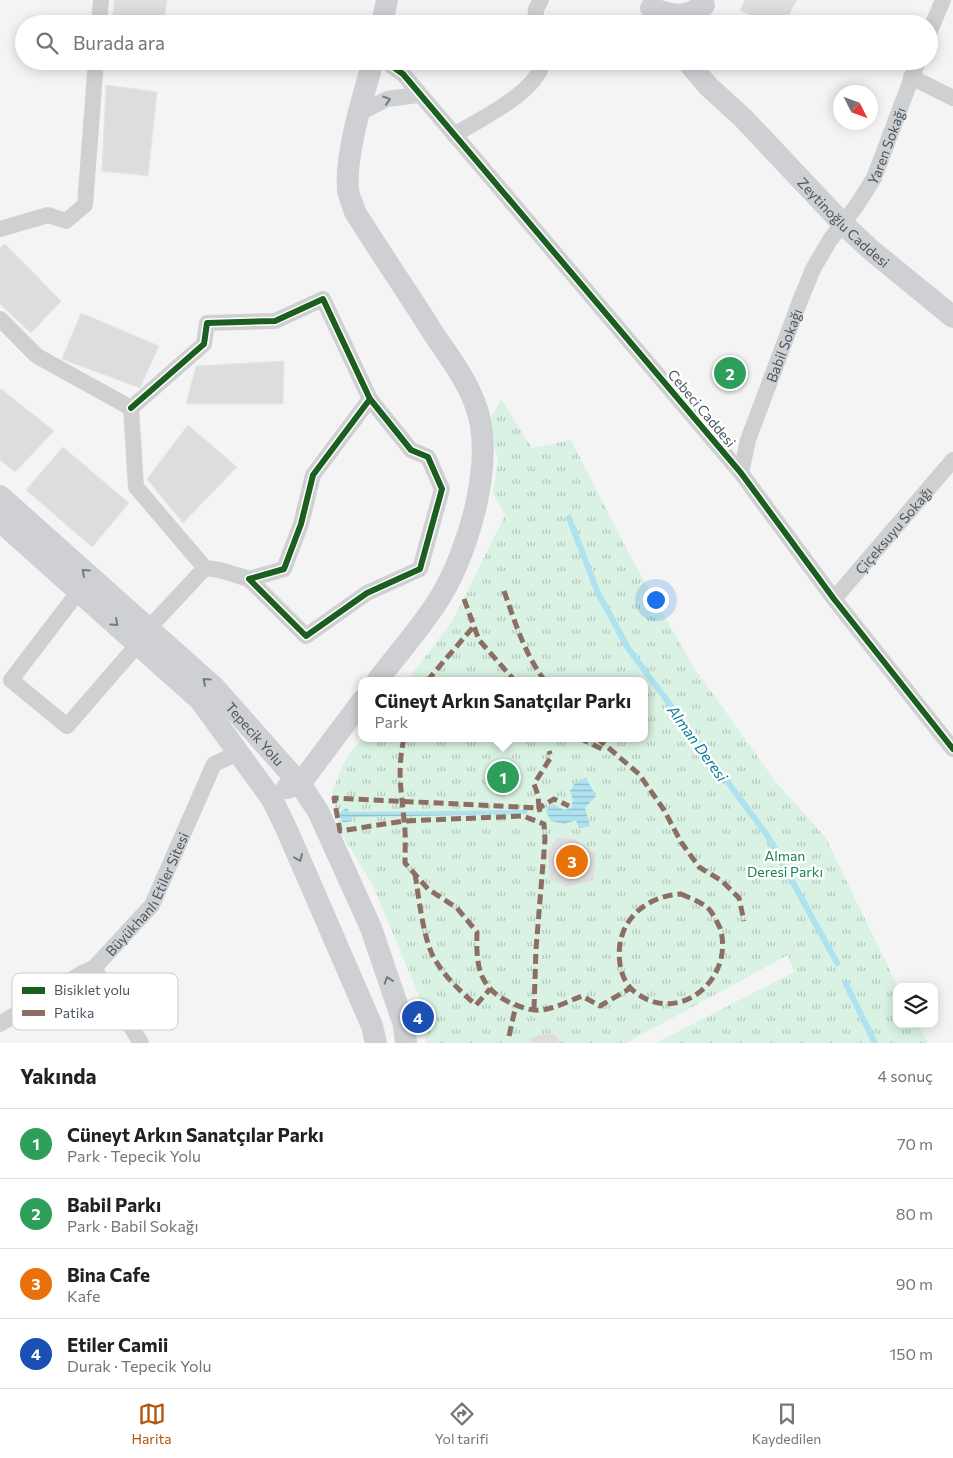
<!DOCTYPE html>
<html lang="tr">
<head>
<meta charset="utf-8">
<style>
	body { margin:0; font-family:Commissioner,sans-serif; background:#f2f2f2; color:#202124 }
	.controls { position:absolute; right:15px; bottom:15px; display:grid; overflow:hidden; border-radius:10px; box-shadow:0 2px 12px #0003 }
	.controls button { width:45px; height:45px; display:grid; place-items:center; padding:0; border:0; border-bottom:1px solid #e0e0e0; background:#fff; color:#202124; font:25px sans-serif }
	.compass { position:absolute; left:833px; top:85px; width:45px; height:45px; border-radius:50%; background:#fff; box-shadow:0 2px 12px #0003; rotate:132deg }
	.you { position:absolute; left:655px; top:599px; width:18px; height:18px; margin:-12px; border:4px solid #fff; border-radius:50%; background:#1a73e8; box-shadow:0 0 0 8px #1a73e833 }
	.badge { display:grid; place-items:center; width:32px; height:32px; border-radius:50%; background:#b45309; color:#fff; font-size:16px; font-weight:700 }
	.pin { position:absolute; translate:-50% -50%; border:2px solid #fff; box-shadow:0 1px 5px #0006 }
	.popup { position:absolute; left:358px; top:677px; width:290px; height:65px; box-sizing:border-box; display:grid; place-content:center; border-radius:10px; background:#fff; filter:drop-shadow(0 1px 4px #0005); font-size:16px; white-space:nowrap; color:#757577 }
	.popup b { font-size:19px; color:#202124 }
	.popup::after { content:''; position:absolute; left:50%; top:100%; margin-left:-10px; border:10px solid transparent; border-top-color:#fff }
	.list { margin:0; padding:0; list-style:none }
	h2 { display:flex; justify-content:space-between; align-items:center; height:65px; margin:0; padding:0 20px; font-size:21px }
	h2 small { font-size:16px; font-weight:400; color:#757577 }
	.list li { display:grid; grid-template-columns:32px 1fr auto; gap:15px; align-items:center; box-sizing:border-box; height:70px; padding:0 20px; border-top:1px solid #e0e0e0 }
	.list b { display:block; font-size:19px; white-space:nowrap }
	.list p { margin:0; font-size:16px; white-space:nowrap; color:#757577 }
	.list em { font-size:16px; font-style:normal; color:#757577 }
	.icon { flex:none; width:28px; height:28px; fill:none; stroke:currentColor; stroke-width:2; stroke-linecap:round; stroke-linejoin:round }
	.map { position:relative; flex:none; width:953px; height:1043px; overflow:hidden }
	.search { position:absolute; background:#fff; box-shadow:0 2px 12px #0003; left:15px; right:15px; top:15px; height:55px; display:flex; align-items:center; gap:12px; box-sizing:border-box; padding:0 18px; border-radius:28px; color:#757577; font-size:19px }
	.sheet { height:345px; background:#fff }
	nav { display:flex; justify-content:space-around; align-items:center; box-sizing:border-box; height:70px; border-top:1px solid #e0e0e0; background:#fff; font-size:14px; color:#757577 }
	nav a { display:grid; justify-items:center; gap:2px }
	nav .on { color:#b45309 }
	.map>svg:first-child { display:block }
</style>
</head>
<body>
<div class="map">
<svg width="953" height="1043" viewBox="0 0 953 1043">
	<defs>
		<pattern id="park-tufts" width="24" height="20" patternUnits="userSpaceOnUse" patternTransform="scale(1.25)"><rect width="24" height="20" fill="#d9f2e3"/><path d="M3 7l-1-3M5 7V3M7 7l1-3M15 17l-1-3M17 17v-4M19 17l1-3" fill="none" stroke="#b2c7bb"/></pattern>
		<pattern id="water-rules" width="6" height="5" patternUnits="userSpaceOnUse" patternTransform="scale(1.25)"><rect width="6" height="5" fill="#aee2f0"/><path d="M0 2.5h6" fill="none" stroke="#90bac6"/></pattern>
	</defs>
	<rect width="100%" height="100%" fill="#f4f4f4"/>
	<path fill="url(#park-tufts)" d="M501 399 532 448 571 440 627 550 693 666 775 781 825 837 898 987 897 1024H918L928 1043H656L794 972 788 955 626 1043H426L418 993 372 884 340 831 332 792 344 762 362 738H644V681H407L453 620 505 515 493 494 498 460 488 423Z"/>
	<g fill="url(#water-rules)">
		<path d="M586 778 596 796 585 808 590 826 579 828 576 820 564 824 551 821 546 811 553 804 564 810 571 808 573 800 570 791 576 782Z"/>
		<path d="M346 808 351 812 528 810 527 814 353 817 350 822H342L339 813Z"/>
	</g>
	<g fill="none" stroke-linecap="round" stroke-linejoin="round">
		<g stroke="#aee2f0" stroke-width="6">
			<path d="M569 518 598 593 628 648 767 835 837 963"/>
			<path d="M846 984 875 1043"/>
		</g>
	</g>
	<g fill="#ddddde" stroke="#e5e6e7">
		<path d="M114 0H167L164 24H112Z"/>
		<path d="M745 0H797L784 24H766L740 10Z"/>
		<path d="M109 61H161L160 68Z"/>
		<path d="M106 85 157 92 148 176 102 171Z"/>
		<path d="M5 244 61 301 31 333 0 304V248Z"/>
		<path d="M81 313 159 346 140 388 62 359Z"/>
		<path d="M284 361 283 404H186L196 366Z"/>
		<path d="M0 388 54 431 15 472 0 460Z"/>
		<path d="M188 425 237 467 183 523 147 479Z"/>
		<path d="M63 447 129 503 92 547 26 490Z"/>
		<path d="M557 838 575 839 596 854 593 881 567 887 549 878 548 852Z"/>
		<path d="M555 1034 560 1043H530L531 1039 537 1035Z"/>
	</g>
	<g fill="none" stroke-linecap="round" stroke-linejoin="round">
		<g stroke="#ced0d2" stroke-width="16">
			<path d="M99 24 101 0"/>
			<path d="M535 24 536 9 541 0"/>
			<path d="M929 33 943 0"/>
			<path d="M385 61 403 74 741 473 834 599 953 749"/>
			<path d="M911 77 953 98"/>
			<path d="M358 114 387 99 418 95"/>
			<path d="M454 135C480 119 538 92 543 61"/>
			<path d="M0 229 48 215 66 221 85 205 96 61"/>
			<path d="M0 319 37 356 131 408"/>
			<path d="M131 408 204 344 207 323 275 321 323 299 370 399 411 450 428 457 442 489 420 569 367 593 306 636 249 579 284 569 301 524 313 475 370 399"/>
			<path d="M131 408 136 487 205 568 220 570 249 579"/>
			<path id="s1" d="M741 473 748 440 800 301 813 269 830 240 857 205 874 178 918 61"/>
			<path d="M79 591 11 680 67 726 138 644"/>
			<path id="s2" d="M834 599 953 460"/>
			<path d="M148 629 205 568"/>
			<path d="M94 968 141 1043"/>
			<path id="s3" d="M0 1024 82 973 94 968 152 905 214 764 238 753"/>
		</g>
		<g stroke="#ced0d4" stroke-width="22">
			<path d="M651 8C674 16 683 19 704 5"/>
			<path d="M382 24 387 0"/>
			<path d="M373 61C363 98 345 153 348 190 349 197 353 205 355 212 381 254 409 294 435 336 449 356 465 378 474 401 497 455 470 547 441 596 423 626 398 653 377 681"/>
			<path id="s4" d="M687 61 708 86 743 118 843 224 871 250 953 317"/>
			<path id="s5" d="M0 496 215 688 300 784 318 811 371 928 404 1025 406 1043"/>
			<path d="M0 521 200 700 272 799 287 830 372 1026 376 1043"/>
			<path d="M287 788 300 784 362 701"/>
		</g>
		<g stroke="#8d6e63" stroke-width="5" stroke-dasharray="10 5" stroke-linecap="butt">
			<path d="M504 591C515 622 525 655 545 681"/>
			<path d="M464 599 479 640 515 681"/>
			<path d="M427 681 474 626"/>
			<path d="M404 738C397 771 401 787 404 820 406 834 405 849 405 863L428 889 457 908 477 932C476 965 478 988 511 1003 521 1007 530 1011 541 1010 554 1009 569 1001 582 996L600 1006 629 989"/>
			<path d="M579 738 606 751"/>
			<path d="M597 738 639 774 664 810 681 842 699 867 722 881 739 898 744 921"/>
			<path d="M540 812 539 808 554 799 569 806"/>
			<path d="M415 874C419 898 423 938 434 958 445 977 460 991 476 1005L490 989"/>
			<path d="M681 894C690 898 701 902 708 908 713 913 717 922 720 928 735 976 683 1024 639 995 628 988 622 978 620 964 614 924 643 896 681 894Z"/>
			<path d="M534 1009 536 949 545 839 544 824 523 816 404 821 340 831 334 798 539 808 538 795 534 784 551 757 549 751"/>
			<path d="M509 1036 516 1005"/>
		</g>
		<g stroke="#fff" stroke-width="9">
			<g id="cycleway">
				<path d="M385 61 403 74 741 473 834 599 953 749"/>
				<path d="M131 408 204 344 207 323 275 321 323 299 370 399 411 450 428 457 442 489 420 569 367 593 306 636 249 579 284 569 301 524 313 475 370 399"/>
			</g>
		</g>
		<use href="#cycleway" stroke="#1b5e20" stroke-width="6"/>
	</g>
	<defs><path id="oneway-chevron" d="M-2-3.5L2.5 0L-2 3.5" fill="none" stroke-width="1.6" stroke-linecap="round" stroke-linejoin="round" transform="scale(1.25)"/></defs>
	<use stroke="#727b83" href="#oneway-chevron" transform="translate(387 100) rotate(-17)"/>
	<g stroke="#727b84">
		<use href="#oneway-chevron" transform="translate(85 572) rotate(-138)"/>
		<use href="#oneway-chevron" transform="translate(115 623) rotate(42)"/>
		<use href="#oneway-chevron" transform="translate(206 681) rotate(-138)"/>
		<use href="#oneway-chevron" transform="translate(299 858) rotate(67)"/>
		<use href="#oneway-chevron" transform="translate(388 980) rotate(-109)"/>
	</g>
	<g text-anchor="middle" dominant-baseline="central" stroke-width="5" stroke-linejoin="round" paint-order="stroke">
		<g font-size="14" fill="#4a5661" stroke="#fff">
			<text stroke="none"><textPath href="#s1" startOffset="361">Yaren Sokağı</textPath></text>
			<text stroke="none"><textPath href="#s4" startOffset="225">Zeytinoğlu Caddesi</textPath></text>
			<text stroke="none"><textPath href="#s1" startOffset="135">Babil Sokağı</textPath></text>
			<text transform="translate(702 408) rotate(50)">Cebeci Caddesi</text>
			<text stroke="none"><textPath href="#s2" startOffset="91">Çiçeksuyu Sokağı</textPath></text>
			<text stroke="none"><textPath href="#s5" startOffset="349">Tepecik Yolu</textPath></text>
			<text stroke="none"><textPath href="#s3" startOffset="202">Büyükhanlı Etiler Sitesi</textPath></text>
		</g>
		<g font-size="14" fill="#17864f" stroke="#fff">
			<text x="785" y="855">Alman<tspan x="785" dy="16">Deresi Parkı</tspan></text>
		</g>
		<g font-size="15" font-style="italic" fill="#0c7c9b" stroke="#fff">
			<text transform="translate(698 743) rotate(54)">Alman Deresi</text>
		</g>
	</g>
	<rect x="12" y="973" width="166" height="57" rx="8" fill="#fff" stroke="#c9ccd0" stroke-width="1"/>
	<rect x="22" y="987" width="23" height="7" fill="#1b5e20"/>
	<rect x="22" y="1010" width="23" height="6" fill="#8d6e63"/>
	<g font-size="14" fill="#4a5661">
		<text x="54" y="995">Bisiklet yolu</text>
		<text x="54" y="1018">Patika</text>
	</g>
</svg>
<div class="controls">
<button><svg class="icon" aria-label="layers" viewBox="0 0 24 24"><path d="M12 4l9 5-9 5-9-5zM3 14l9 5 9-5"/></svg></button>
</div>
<svg class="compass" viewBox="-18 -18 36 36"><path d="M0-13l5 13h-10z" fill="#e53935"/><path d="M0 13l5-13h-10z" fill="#757577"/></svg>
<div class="you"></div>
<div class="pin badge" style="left:503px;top:777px;background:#2e9e5b">1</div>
<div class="popup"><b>Cüneyt Arkın Sanatçılar Parkı</b>Park</div>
<div class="pin badge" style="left:730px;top:373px;background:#2e9e5b">2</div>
<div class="pin badge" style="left:572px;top:861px;background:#e8710a">3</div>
<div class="pin badge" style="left:418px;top:1017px;background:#1a4fb4">4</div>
<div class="search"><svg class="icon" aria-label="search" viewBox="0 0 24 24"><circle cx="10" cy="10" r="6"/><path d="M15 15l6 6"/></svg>Burada ara</div>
</div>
<section class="sheet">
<h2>Yakında<small>4 sonuç</small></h2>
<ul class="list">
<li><span class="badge" style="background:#2e9e5b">1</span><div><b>Cüneyt Arkın Sanatçılar Parkı</b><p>Park · Tepecik Yolu</p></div><em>70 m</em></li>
<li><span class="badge" style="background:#2e9e5b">2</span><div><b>Babil Parkı</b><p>Park · Babil Sokağı</p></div><em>80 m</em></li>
<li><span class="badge" style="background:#e8710a">3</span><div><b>Bina Cafe</b><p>Kafe</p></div><em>90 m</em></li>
<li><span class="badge" style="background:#1a4fb4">4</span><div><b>Etiler Camii</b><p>Durak · Tepecik Yolu</p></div><em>150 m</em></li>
</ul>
</section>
<nav>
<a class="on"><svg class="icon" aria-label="map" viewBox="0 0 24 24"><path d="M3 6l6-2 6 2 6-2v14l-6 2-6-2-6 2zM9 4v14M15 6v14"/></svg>Harita</a>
<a><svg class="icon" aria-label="directions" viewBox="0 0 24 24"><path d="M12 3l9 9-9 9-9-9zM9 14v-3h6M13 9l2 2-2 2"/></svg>Yol tarifi</a>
<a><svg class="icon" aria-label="saved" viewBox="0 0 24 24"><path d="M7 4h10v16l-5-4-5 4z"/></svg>Kaydedilen</a>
</nav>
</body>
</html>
